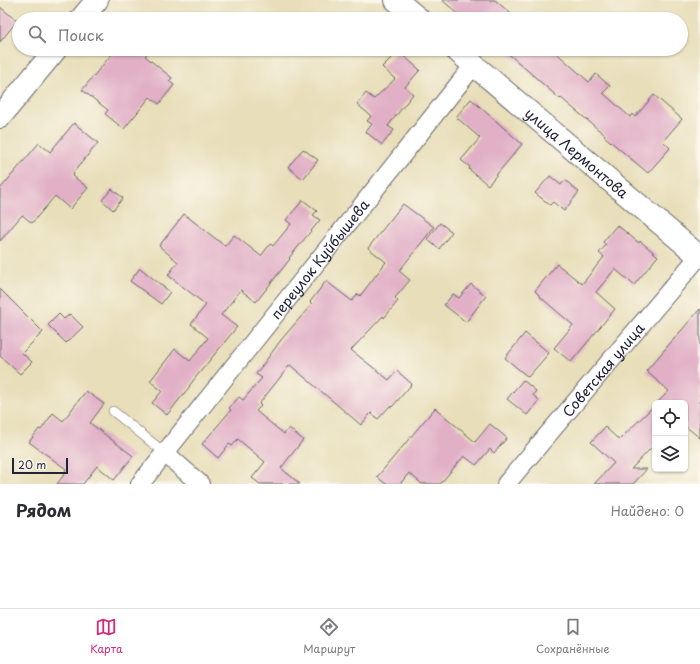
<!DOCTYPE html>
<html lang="ru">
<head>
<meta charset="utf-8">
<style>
	body { margin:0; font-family:"Playpen Sans",sans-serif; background:#f2f2f3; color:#2b2b33 }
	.controls { position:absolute; right:12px; bottom:12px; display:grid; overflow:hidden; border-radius:6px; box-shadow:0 1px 3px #0004 }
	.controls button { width:36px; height:36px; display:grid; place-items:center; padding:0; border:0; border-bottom:1px solid #e1e1e2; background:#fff; color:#2b2b33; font:20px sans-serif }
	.scale { position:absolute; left:12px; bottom:10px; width:56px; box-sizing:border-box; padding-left:4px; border:2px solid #22223b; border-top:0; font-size:11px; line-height:14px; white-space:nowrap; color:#22223b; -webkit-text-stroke:3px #fbf7ec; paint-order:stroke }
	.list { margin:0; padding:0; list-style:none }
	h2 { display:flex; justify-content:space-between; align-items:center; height:52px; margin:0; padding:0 16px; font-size:17px }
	h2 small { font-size:13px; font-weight:400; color:#7c7c81 }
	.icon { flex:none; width:22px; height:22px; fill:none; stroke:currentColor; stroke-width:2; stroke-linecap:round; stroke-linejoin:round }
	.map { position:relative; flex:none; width:700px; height:484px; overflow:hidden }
	.search { position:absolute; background:#fff; box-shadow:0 1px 3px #0004; left:12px; right:12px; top:12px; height:44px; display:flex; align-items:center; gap:10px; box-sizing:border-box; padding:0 14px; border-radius:22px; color:#7c7c81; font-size:15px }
	.sheet { height:124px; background:#fff }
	nav { display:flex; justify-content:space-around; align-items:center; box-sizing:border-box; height:56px; border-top:1px solid #e1e1e2; background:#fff; font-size:11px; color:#7c7c81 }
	nav a { display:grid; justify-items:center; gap:2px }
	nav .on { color:#db2777 }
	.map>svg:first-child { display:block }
</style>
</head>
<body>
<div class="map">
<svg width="700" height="484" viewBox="0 0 700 484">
	<rect width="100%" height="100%" fill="#fbf7ec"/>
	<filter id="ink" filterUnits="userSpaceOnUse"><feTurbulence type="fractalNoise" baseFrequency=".025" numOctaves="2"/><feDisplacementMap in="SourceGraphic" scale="8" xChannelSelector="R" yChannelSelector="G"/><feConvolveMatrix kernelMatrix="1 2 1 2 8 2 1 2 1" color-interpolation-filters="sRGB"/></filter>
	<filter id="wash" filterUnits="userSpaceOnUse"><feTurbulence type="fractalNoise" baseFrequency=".012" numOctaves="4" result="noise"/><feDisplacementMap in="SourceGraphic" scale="16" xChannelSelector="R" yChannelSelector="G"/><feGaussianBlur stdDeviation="0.9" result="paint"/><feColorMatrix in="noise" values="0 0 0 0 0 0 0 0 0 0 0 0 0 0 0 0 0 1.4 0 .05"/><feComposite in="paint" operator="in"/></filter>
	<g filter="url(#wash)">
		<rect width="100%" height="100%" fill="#e8deb9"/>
		<g id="blocks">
			<g fill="#e1afc6">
				<path d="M442 0H495L517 19H464Z"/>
				<path d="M0 7 17 21 0 42Z"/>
				<path d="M116 49H151L145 56 172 78 169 81 174 85 159 104 150 97 124 129 105 114 108 110 82 90Z"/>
				<path d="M503 49H552L589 82 596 74 610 86 603 93 630 117 632 114 635 117 654 95 682 119 663 141 670 148 648 173 604 136 605 135 561 98 560 99Z"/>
				<path d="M398 51 420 70 405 87 413 94 388 126 394 130 382 145 366 132 372 124 367 121 371 116 357 104 366 93 374 99 395 79 382 67Z"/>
				<path d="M471 99 522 144 488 185 469 169 470 167 461 160 480 138 456 117Z"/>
				<path d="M74 123 98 143 73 173 74 174 73 176 88 188 70 209 55 196 32 223 22 215 0 241V189L39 143 50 152Z"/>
				<path d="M303 149 318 160 303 179 288 167Z"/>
				<path d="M550 176 561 185 565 180 579 192 564 211 553 202 550 205 535 193Z"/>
				<path d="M112 189 123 198 113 210 102 200Z"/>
				<path d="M303 200 317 211 313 215 320 220 289 258 290 259 256 302 241 290 221 315 237 327 196 377 189 386H190L167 415 152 403 162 391 150 381 175 349 190 361 208 338 191 324 206 305 168 275 178 262 159 246 184 214 225 246 234 235 261 256 270 244 273 246 291 224 286 220Z"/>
				<path d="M403 204 434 227 399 271 410 280 395 298 398 301 384 318 383 316 351 350 389 380 397 371 412 384 392 407 390 406 378 419 371 413 361 425 290 365 259 404 261 406 256 411 284 434 289 428 303 440 281 468 300 484H260L252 478 265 462 238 439 232 446 229 444 218 458 202 444 231 410 229 408 239 397 243 400 262 378 256 374 281 340 312 304 310 302 326 281 352 301 358 294 360 296 386 262 368 248Z"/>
				<path d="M440 223 452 232 439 249 427 239Z"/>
				<path d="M617 225 639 243 640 241 658 256 634 285 615 269 596 292 615 309 571 362 554 348 573 325 539 296V295L535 291 557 264 582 284 604 257 599 253 606 245 603 242Z"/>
				<path d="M140 268 170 292 161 304 130 281Z"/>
				<path d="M471 284 486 296 466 322 444 305 453 294 459 298Z"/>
				<path d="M0 289 43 332 22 353 32 362 20 374 0 356Z"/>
				<path d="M700 309V438L685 426V403H657L669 391 646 371Z"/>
				<path d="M59 314 64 319 70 314 83 327 66 343 48 325Z"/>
				<path d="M525 333 549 353 528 377 505 358Z"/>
				<path d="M523 380 536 391 533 395 539 400 527 415 507 399Z"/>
				<path d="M86 391 104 404 90 423 133 456 114 480 97 466 83 484H57L66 472 65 471 66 469 29 442 39 429 41 430 53 413 63 421Z"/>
				<path d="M655 405V444L631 469H647L633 484H594L614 463 591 442 605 427 619 440Z"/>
				<path d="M435 408 475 442 490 424 507 438 494 453 490 449 476 465 464 456 440 484H422L409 473 400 484H386L377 477Z"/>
			</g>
		</g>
	</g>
	<g filter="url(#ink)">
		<use href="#blocks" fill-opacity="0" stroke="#676467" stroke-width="1"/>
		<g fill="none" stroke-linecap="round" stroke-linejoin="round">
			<g stroke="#676467" stroke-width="10">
				<path id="lane" d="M113 411 165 453"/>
			</g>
			<g stroke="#676467" stroke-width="20">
				<g id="street">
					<path d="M165 453 200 484"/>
					<path id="s1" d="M140 484 474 65"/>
					<path id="s2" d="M506 484 700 255"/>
				</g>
			</g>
			<g stroke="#676467" stroke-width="24">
				<g id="secondary">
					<path d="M396 0 419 19"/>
					<path d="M81 19 97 0"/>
					<path id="s3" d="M455 49 700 257"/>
					<path d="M0 117 56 49"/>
				</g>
			</g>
			<use href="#lane" stroke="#fff" stroke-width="9"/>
			<use href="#street" stroke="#fff" stroke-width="18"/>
			<use href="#secondary" stroke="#fff" stroke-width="22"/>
		</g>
	</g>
	<g text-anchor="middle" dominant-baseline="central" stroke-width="3.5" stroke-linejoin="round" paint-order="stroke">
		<g font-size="14" fill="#22223b" stroke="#fbf7ec">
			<text stroke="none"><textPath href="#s3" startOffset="160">улица Лермонтова</textPath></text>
			<text stroke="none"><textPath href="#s1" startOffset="288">переулок Куйбышева</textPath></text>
			<text stroke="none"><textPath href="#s2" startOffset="150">Советская улица</textPath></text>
		</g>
	</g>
</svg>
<div class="controls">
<button><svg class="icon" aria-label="locate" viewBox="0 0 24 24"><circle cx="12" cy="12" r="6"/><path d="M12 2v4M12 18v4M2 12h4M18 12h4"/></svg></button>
<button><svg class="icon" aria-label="layers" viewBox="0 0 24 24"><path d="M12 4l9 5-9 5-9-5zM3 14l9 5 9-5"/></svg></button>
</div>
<div class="scale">20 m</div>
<div class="search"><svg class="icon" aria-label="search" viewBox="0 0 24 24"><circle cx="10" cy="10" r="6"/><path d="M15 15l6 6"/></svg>Поиск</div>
</div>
<section class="sheet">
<h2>Рядом<small>Найдено: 0</small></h2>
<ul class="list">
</ul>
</section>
<nav>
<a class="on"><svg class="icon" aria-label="map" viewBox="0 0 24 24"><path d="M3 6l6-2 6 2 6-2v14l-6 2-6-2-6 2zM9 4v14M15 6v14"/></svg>Карта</a>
<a><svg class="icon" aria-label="directions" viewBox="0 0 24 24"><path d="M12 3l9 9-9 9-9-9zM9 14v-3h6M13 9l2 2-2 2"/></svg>Маршрут</a>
<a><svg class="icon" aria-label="saved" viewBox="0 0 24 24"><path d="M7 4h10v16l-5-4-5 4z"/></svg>Сохранённые</a>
</nav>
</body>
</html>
